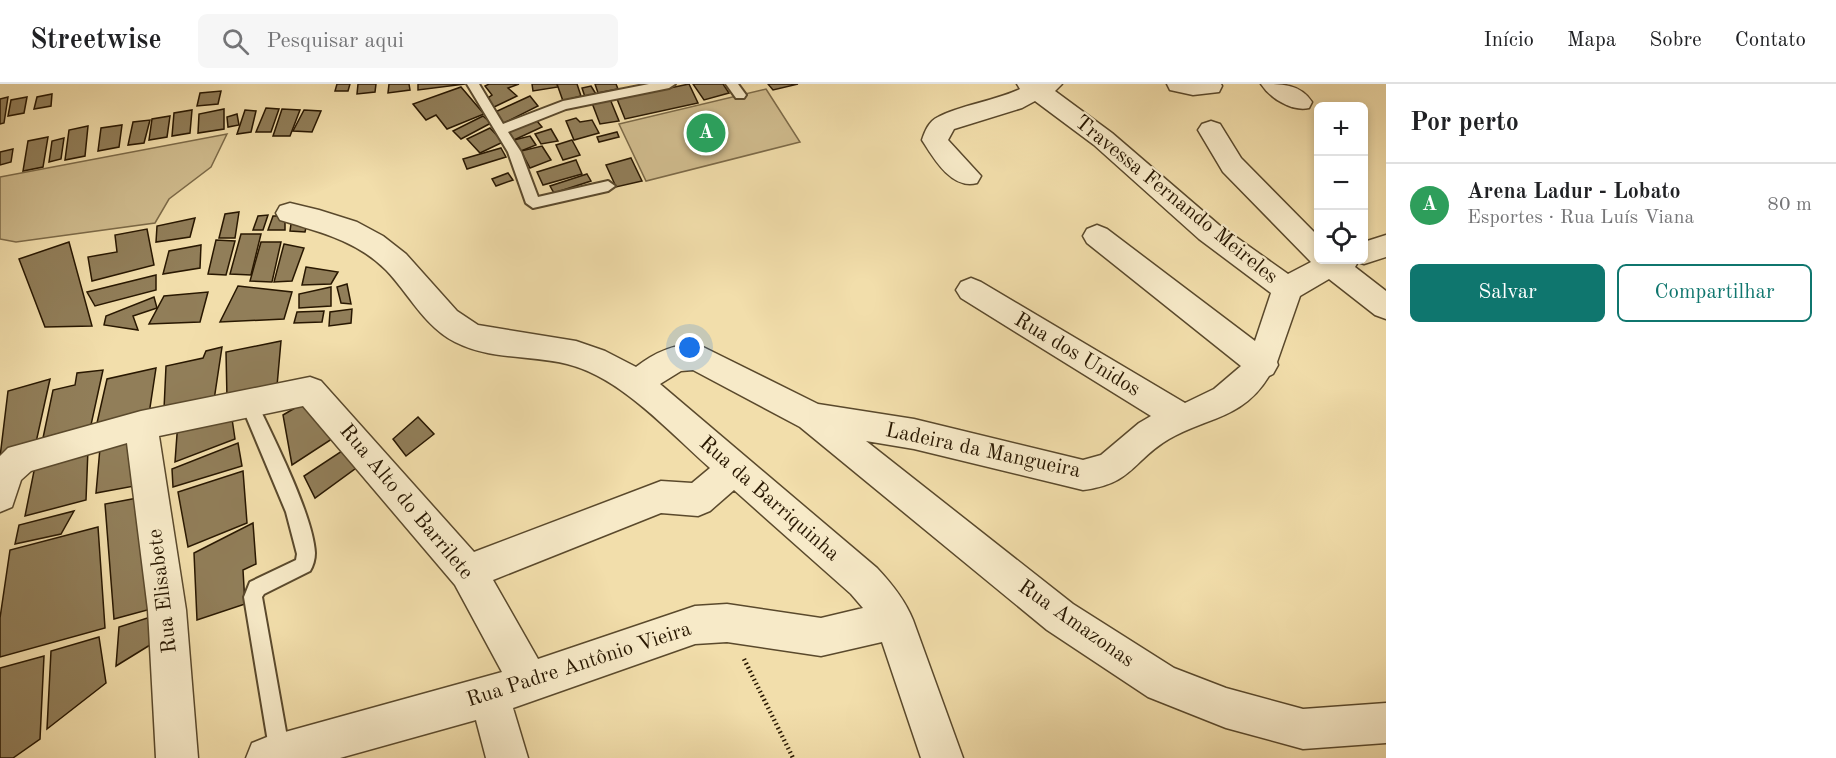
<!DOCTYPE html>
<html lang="pt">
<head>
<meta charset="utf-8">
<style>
	body { margin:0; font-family:"Old Standard TT",serif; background:#f6f6f6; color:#202124 }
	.controls { position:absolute; right:18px; top:18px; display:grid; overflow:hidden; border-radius:9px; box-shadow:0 3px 9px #0003 }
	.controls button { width:54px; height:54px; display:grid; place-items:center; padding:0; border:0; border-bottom:2px solid #e0e0e0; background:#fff; color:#202124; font:30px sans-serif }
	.you { position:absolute; left:690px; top:264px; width:21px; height:21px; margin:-15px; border:4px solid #fff; border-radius:50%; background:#1a73e8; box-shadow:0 0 0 9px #1a73e833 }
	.badge { display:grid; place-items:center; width:39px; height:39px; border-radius:50%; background:#0f766e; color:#fff; font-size:20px; font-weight:700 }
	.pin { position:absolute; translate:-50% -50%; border:3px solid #fff; box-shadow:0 2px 6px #0006 }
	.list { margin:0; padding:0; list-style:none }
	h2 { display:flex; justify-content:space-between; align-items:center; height:78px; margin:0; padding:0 24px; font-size:26px }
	h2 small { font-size:20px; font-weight:400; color:#757577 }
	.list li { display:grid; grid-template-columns:39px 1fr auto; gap:18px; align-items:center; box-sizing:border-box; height:84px; padding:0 24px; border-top:2px solid #e0e0e0 }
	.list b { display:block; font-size:22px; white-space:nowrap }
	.list p { margin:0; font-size:20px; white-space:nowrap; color:#757577 }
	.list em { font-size:20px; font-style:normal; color:#757577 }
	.actions { display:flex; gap:12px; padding:18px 24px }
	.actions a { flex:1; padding:14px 0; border:2px solid #0f766e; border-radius:9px; text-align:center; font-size:21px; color:#0f766e }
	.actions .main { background:#0f766e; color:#fff }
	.icon { flex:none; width:33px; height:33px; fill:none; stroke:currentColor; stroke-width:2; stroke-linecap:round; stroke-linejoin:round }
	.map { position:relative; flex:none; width:1386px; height:674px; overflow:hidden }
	header { display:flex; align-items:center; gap:36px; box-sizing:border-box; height:84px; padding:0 30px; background:#fff; border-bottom:2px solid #e0e0e0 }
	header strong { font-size:28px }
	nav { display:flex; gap:33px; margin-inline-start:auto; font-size:21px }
	.search { width:420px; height:54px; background:#f6f6f6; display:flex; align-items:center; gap:15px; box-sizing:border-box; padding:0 21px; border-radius:9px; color:#757577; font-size:22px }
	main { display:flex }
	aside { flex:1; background:#fff }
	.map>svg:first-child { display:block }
</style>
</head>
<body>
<header>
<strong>Streetwise</strong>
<div class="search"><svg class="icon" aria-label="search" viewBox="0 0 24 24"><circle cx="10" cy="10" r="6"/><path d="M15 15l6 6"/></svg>Pesquisar aqui</div>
<nav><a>Início</a><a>Mapa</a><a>Sobre</a><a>Contato</a></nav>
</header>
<main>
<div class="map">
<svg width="1386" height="674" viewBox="0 0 1386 674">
	<rect width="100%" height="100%" fill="#f2deab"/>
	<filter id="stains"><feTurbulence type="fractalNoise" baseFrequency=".00333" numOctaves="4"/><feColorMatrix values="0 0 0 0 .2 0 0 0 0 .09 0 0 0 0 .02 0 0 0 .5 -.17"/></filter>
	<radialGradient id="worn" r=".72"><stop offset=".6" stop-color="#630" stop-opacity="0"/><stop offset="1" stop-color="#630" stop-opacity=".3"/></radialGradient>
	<g fill="#d0bc8e" stroke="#7c6a48" stroke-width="1.5">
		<path d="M766 5 800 58 646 97 619 40Z"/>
		<path d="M227 50 211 83 169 115 155 139 16 158 0 155V93Z"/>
	</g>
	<g fill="#917e59" stroke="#281701" stroke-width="1.5">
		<path d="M337 0H350L348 7H335Z"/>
		<path d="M358 0H376L375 8 357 10Z"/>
		<path d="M389 0H409L410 6 388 9Z"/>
		<path d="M418 0H465L418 6Z"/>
		<path d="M489 0H519L508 4 517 12 490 25 485 16 492 11 485 2Z"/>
		<path d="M532 0H557L558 3 533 7Z"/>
		<path d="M557 0H577L581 12 563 17Z"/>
		<path d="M595 0H616L618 5 598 9Z"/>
		<path d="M689 0 698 19 625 35 617 15Z"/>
		<path d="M693 0H723L729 9 704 16Z"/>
		<path d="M768 0H798L773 6Z"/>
		<path d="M591 2 596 10 585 13 582 4Z"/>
		<path d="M461 3 484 30 447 45 436 31 426 36 413 20Z"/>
		<path d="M221 7 218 20 197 22 200 9Z"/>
		<path d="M52 10 51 22 34 25 37 13Z"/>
		<path d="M530 12 538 22 502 40 493 29Z"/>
		<path d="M8 13 4 39 0 40V15Z"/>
		<path d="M27 13 24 29 8 32 11 16Z"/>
		<path d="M610 15 619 37 600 40 592 19Z"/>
		<path d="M266 24 279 25 271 48H256Z"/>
		<path d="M224 25V45L198 49 199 30Z"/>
		<path d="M282 25 300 26 290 52H273Z"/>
		<path d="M192 26 190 49 172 52 174 29Z"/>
		<path d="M245 26 256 27 251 48 237 50Z"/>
		<path d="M304 26 321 27 312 48 293 47Z"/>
		<path d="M237 30 239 41 228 43 227 33Z"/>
		<path d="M170 32 167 53 149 56 152 35Z"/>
		<path d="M483 32 491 39 461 55 453 47Z"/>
		<path d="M576 34 580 38 592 36 599 49 574 56 566 37Z"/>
		<path d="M150 36 144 59 128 61 133 38Z"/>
		<path d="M537 37 542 43 514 56 508 47Z"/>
		<path d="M122 41 119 63 98 67 101 44Z"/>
		<path d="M88 42 85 72 65 76 69 46Z"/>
		<path d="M490 44 503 58 480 69 467 55Z"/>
		<path d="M551 45 558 57 541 60 535 50Z"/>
		<path d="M617 48 619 53 599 58 597 53Z"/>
		<path d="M530 52 536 61 521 67 514 56Z"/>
		<path d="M48 53 43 83 23 87 28 57Z"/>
		<path d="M64 54 61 75 49 78 52 57Z"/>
		<path d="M572 56 580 71 563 76 556 61Z"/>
		<path d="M542 62 551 76 530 84 521 67Z"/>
		<path d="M501 64 506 73 467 85 463 75Z"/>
		<path d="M13 65 11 78 0 81V68Z"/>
		<path d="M631 74 642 97 616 103 606 81Z"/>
		<path d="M576 76 582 90 543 101 537 88Z"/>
		<path d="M508 89 513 96 496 102 492 95Z"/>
		<path d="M587 90 591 97 554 109 550 102Z"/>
		<path d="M239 128 235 154H219L225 130Z"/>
		<path d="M268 131 263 146H253L258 132Z"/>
		<path d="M273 132H285V146H268Z"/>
		<path d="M292 133 308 135 305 148 290 147Z"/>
		<path d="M195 134 190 153 156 158 157 142Z"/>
		<path d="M147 145 154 181 92 197 88 173 117 168 115 151Z"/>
		<path d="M241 150H261L251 191 230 190Z"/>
		<path d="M216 156 235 157 226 191 208 190Z"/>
		<path d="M69 158 92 242 45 243 19 175Z"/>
		<path d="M261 158H281L272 198 250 197Z"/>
		<path d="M284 160 304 164 292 197 274 198Z"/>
		<path d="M201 161 200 184 163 190 169 167Z"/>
		<path d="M306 183 338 188 331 200 302 201Z"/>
		<path d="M156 191V206L95 222 87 208Z"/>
		<path d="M347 200 351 220 341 219 337 203Z"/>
		<path d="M238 202 292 208 284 235 220 238Z"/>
		<path d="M331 203V222L299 224V210Z"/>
		<path d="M208 208 200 238 149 240 164 212Z"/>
		<path d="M154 213 157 224 133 232 138 246 104 241 106 232Z"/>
		<path d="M352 225 351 239 329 242 330 228Z"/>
		<path d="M324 227 322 238 294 239 297 228Z"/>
		<path d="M281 257 277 302 227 315 226 268Z"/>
		<path d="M222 263 214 316 164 325 166 282 203 274 206 267Z"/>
		<path d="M156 284 149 330 97 339 107 295Z"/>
		<path d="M103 286 91 341 43 354 53 306 75 301 77 289Z"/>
		<path d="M50 295 35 363 0 373 8 307Z"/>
		<path d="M312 314 338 351 292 381 283 331Z"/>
		<path d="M231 328 235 355 175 378 178 337Z"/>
		<path d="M418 333 434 350 406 372 393 355Z"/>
		<path d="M136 353 140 401 96 409 100 364Z"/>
		<path d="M238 359 242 382 173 403 172 385Z"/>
		<path d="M351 361 363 379 315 414 304 392Z"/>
		<path d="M88 365 86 416 25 432 36 377Z"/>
		<path d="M243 387 247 439 188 463 178 408Z"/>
		<path d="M143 413 151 525 114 535 105 420Z"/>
		<path d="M74 427 61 450 15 460 19 441Z"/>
		<path d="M253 439 256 480 243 486 245 520 197 536 194 469Z"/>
		<path d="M98 443 105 544 0 573V534L10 466Z"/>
		<path d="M160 530 163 553 116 582 119 543Z"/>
		<path d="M99 553 106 599 47 645 51 567Z"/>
		<path d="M44 572 40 655 13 674H0V584Z"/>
	</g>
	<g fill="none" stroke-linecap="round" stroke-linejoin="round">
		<g stroke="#5a492c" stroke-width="4">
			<g id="service">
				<path d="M467 0H479L503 40 563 17 649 0H675L669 4 566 25 508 48 521 68 538 113 608 97 615 102 608 107 533 124 526 119 508 68Z"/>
				<path d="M726 0H738L746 11 744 14H736Z"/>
				<path d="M248 311 254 313C272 350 313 431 315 469 315 475 313 482 310 487L264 510 262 513 290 670 289 674H271L270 670 244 513 250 498 296 476 297 470 286 428 240 318 242 313Z"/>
			</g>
		</g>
		<g stroke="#5a492c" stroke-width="3">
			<g id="minor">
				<path d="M1017 0H1062L1055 7 1112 49 1219 141 1288 190 1311 178 1223 88 1198 46 1202 40 1211 37 1220 40 1241 74 1318 152V176H1364V158L1386 151V173L1364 180 1358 178 1355 183 1386 207V235L1375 231 1329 195 1300 212 1277 278 1278 281 1273 290 1269 292C1243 335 1207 333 1169 355 1133 376 1133 400 1083 406L914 365 866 357 1073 520 1174 584 1226 604 1303 625 1386 619V659L1303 665 1226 644 1148 613 1047 546 800 343 693 286 681 287 660 300 877 484C892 500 905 516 913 536L963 674H921L882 558 821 572 727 558 695 560 513 624 528 674H486L476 636 340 674H246L252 659 267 653 502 588 455 501 303 322 159 352 186 526 198 674H156L148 526 127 359 31 387 21 396 12 423 0 428V372L8 364 141 327 310 293 321 297 474 468 661 397 692 399 710 384C670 349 621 293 567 280 530 271 490 276 455 258 425 243 409 210 386 186 356 156 319 148 280 136L276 129 280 122 290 119 319 126 357 138 383 152 406 170 457 227 478 241 576 257 605 267 636 283C654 269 673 260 697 260L818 320 914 335 1083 376 1101 371 1139 339 1151 332 961 214 956 206 961 198 971 194 981 198 1185 319 1214 305 1241 282 1087 159 1083 152 1087 145 1097 141 1107 145 1255 257 1271 209 1199 155 1094 61 1035 17 1022 24 954 45 948 56 981 92 977 99C952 106 934 75 922 56 925 47 929 37 938 33 961 21 994 17 1020 5ZM734 406 851 510 863 524 821 534 727 520 695 522 538 575 493 496 661 429 698 432 710 427Z"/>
				<path d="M1167 0H1221L1222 2 1219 8 1193 11 1170 6Z"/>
				<path d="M1261 0C1282 0 1300 0 1312 18L1309 24C1292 28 1270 14 1261 0Z"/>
			</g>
		</g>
		<path stroke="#281701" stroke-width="4.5" stroke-dasharray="1.5 3" stroke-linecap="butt" d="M744 575 793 674"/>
		<use href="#service" fill="#f7eac8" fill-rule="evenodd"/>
		<use href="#minor" fill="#f7eac8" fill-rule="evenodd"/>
	</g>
	<g text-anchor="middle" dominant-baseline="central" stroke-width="4.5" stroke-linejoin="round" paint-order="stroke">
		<g font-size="21" fill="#281701" stroke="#f7eac8">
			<text transform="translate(1176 116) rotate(39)">Travessa Fernando Meireles</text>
			<text transform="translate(1077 271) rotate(31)">Rua dos Unidos</text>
			<text transform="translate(983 367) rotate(12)">Ladeira da Mangueira</text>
			<text transform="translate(769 415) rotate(41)">Rua da Barriquinha</text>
			<text transform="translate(406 418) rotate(50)">Rua Alto do Barrilete</text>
			<text transform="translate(163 507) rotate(-97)">Rua Elisabete</text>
			<text transform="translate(1076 540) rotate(35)">Rua Amazonas</text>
			<text transform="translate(579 581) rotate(-18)">Rua Padre Antônio Vieira</text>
		</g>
	</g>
	<rect width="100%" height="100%" filter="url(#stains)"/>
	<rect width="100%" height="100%" fill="url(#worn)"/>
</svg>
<div class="controls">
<button>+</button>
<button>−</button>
<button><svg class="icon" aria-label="locate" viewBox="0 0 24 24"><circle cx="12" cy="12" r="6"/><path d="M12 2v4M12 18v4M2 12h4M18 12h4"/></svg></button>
</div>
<div class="you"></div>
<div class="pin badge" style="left:706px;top:49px;background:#2e9e5b">A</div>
</div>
<aside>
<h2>Por perto<small></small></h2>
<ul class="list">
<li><span class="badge" style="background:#2e9e5b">A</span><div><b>Arena Ladur - Lobato</b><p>Esportes · Rua Luís Viana</p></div><em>80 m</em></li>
</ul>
<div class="actions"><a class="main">Salvar</a><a>Compartilhar</a></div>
</aside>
</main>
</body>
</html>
